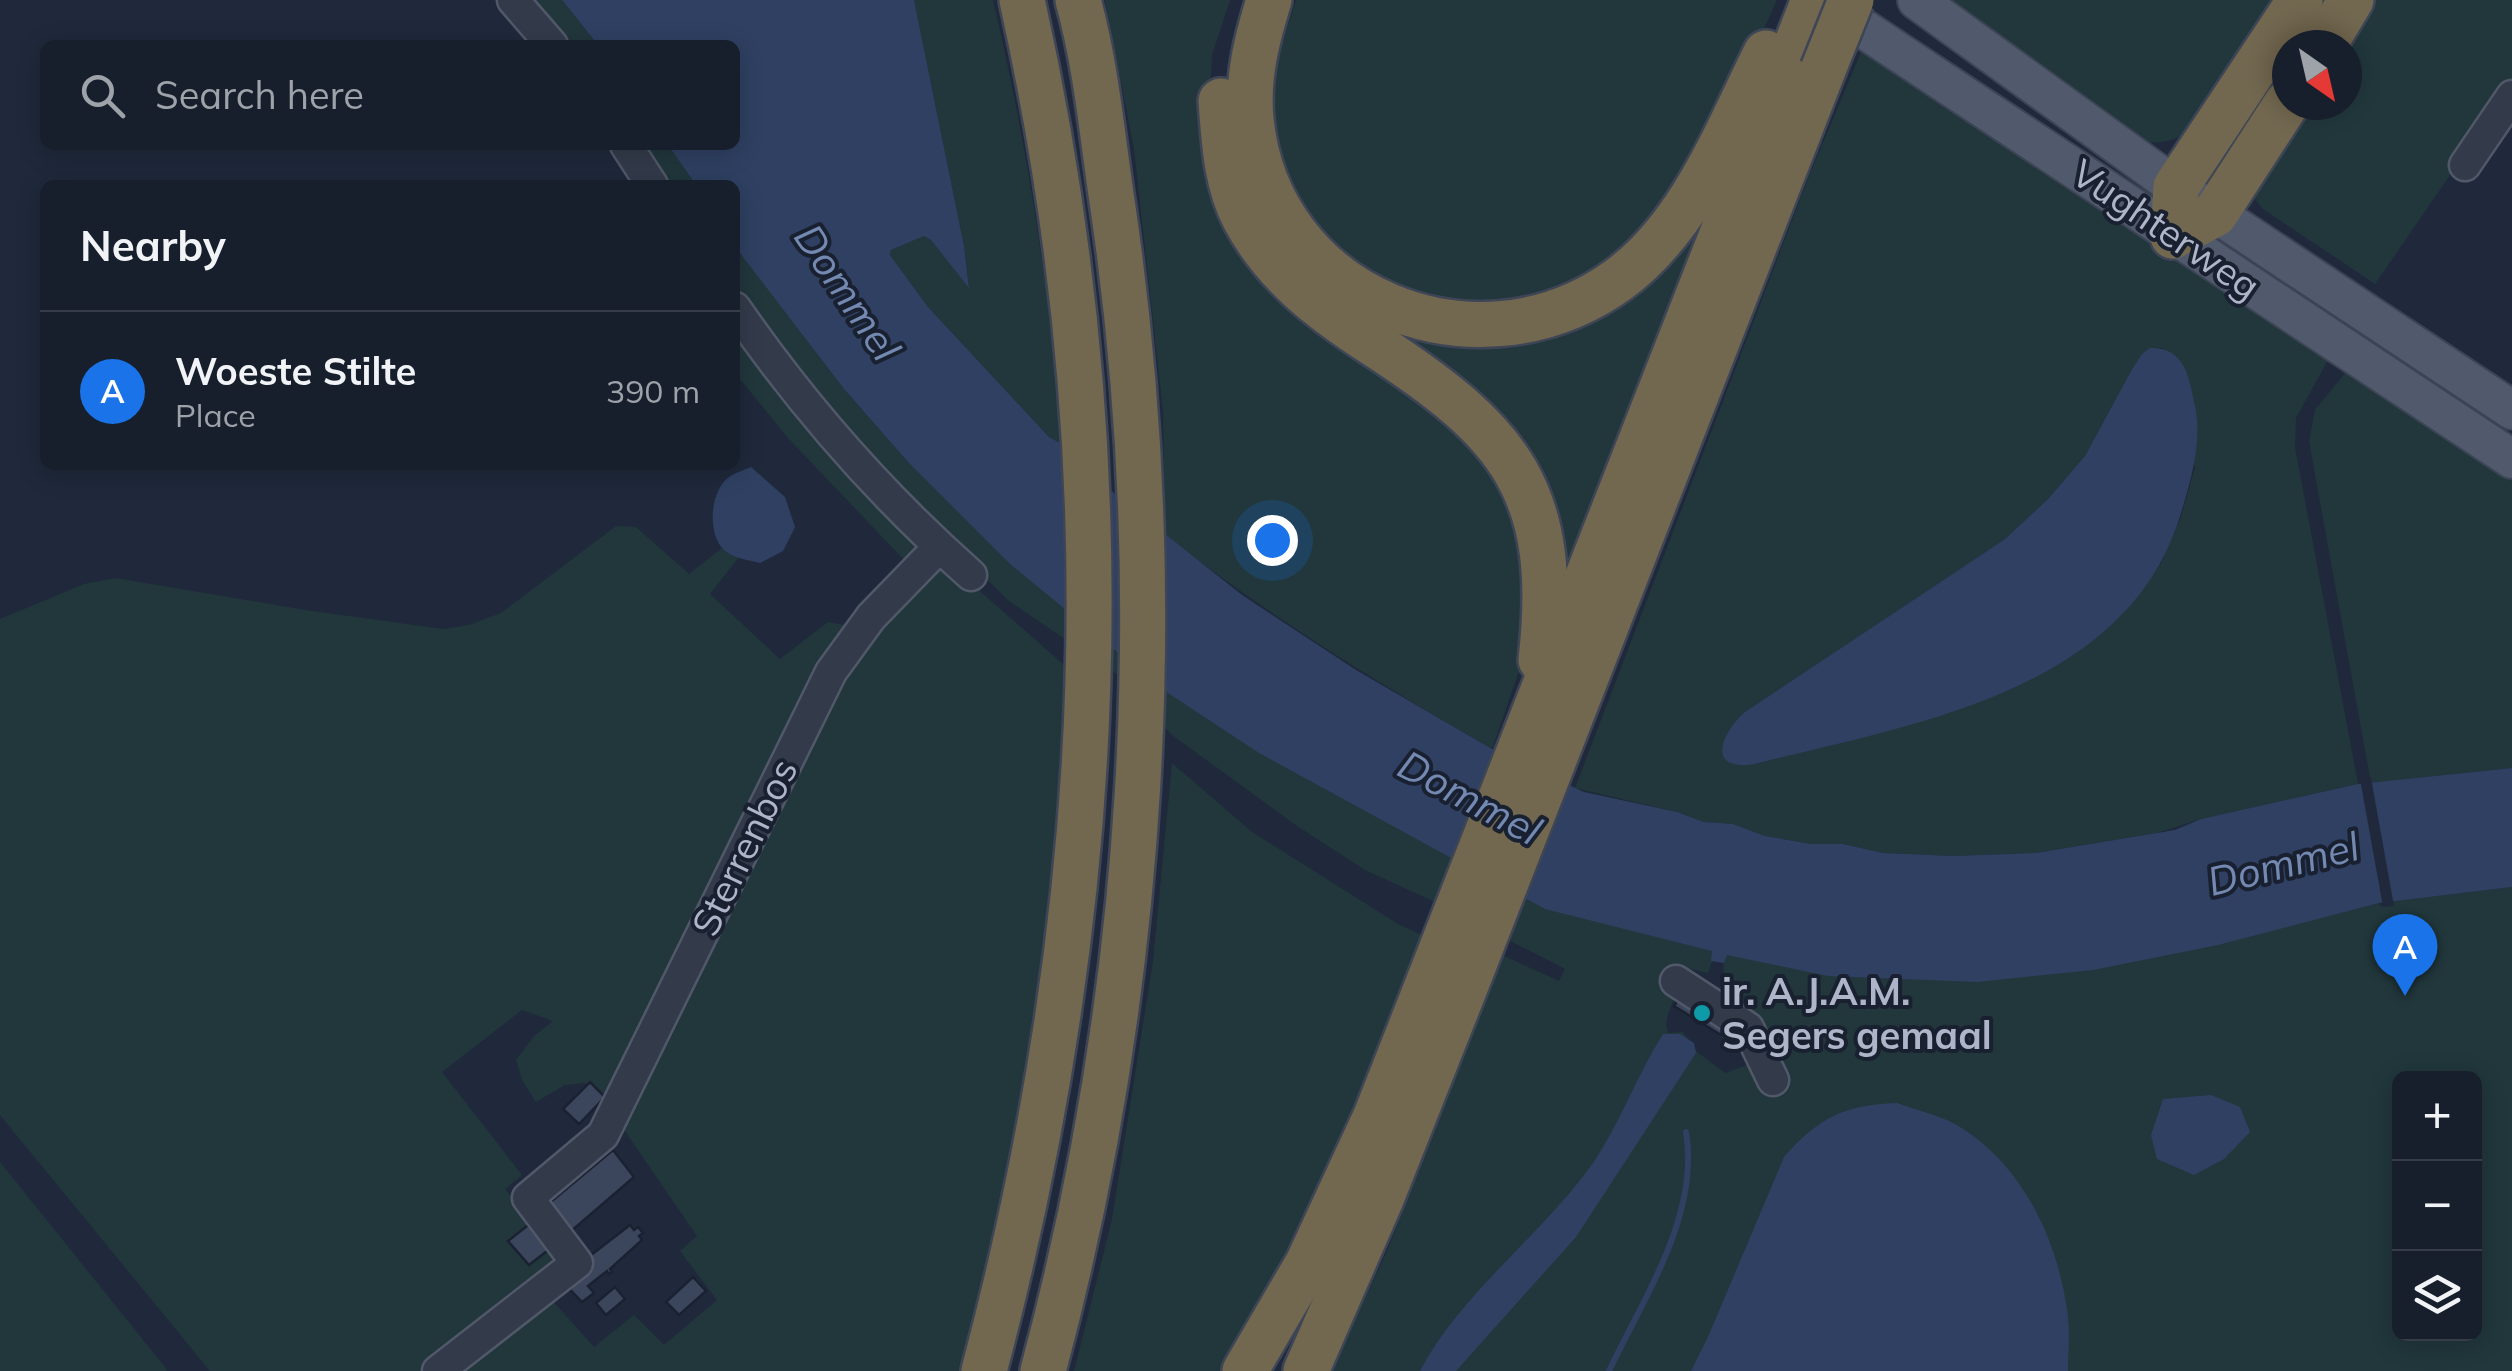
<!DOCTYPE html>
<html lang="en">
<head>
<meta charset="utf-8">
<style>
	body { margin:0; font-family:Mulish,sans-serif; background:#242c38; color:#f1f3f6 }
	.controls { position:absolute; right:30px; bottom:30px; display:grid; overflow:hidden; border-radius:15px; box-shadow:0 5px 25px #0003 }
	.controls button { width:90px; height:90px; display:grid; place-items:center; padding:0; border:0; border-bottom:2px solid #363d48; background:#171f2c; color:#f1f3f6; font:50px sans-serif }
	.compass { position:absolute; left:2272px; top:30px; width:90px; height:90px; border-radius:50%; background:#171f2c; box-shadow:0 5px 25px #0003; rotate:146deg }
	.you { position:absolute; left:1272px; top:540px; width:35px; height:35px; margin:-25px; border:8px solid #fff; border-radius:50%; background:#1a73e8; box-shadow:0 0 0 15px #1a73e833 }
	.badge { display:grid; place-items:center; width:65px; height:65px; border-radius:50%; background:#1a73e8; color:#fff; font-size:32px; font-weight:700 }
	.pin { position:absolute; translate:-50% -82px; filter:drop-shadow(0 2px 5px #0008) }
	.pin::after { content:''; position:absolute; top:52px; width:35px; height:30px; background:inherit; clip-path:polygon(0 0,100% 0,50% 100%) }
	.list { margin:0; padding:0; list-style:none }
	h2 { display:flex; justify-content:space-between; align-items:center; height:130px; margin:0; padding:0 40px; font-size:42px }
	h2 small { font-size:32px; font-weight:400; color:#9ea2a9 }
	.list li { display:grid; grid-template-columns:65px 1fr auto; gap:30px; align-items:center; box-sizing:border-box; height:160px; padding:0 40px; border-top:2px solid #363d48 }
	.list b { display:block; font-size:38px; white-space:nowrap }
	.list p { margin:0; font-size:32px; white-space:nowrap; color:#9ea2a9 }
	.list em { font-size:32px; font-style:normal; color:#9ea2a9 }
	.icon { flex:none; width:55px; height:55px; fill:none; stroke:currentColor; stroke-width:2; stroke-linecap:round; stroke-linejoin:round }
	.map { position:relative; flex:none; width:2512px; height:1371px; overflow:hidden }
	.search { position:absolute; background:#171f2c; box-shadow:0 5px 25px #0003; left:40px; top:40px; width:700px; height:110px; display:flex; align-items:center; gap:25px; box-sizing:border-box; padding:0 35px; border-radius:15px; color:#9ea2a9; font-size:38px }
	.panel { position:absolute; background:#171f2c; box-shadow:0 5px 25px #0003; left:40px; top:180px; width:700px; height:290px; border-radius:15px }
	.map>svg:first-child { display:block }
</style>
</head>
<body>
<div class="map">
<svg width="2512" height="1371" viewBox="0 0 2512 1371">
	<rect width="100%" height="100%" fill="#1f293b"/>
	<g fill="#21373c" fill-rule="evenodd">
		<path d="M528 0H562L598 45H563Z"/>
		<path d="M914 0H993C1027 144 1051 297 1062 444L1049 437 928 307 890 255 891 250 924 236 931 240 969 285 964 246Z"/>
		<path d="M1105 0H1230L1212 55 1210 94 1366 359 1454 433 1482 464 1509 504 1530 566 1523 660 1492 749C1377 682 1270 617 1165 535L1163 411 1134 149Z"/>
		<path d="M1296 0H1777L1707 153 1665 212 1584 284 1490 311 1385 285 1330 244 1289 193 1275 131V90L1279 54Z"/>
		<path d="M1952 0H2276L2193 128C2175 141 2162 145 2139 141Z"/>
		<path d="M2368 0H2512V85L2375 284 2263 209 2250 193 2296 105H2347V45Z"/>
		<path d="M1864 45 2328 360 2296 418 2295 447 2358 784 2201 819 2157 833 2036 853 1954 856 1883 853 1843 844H1811L1765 836 1733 824 1704 822 1677 812 1575 788 1811 171ZM2150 348H2163L2195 468 2180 520 2161 563 2135 599 2094 640 2055 665 1838 742 1755 764 1745 712 2005 539 2048 499 2085 456 2131 371Z"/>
		<path d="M1738 143 1559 598 1539 497 1319 277 1536 328Z"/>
		<path d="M634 145H668L696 185H660Z"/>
		<path d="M735 245 844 389 908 462 1011 565 1118 651 1318 784 1454 856 1696 946 1713 951 2332 915 2379 903 2380 906 2393 904 2394 901 2512 887V1371H1331L1388 1249 1502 955 1559 981 1565 969 1435 902 1365 870 1297 826 1172 735 1119 676 1009 601 922 516 804 386 735 290ZM1713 959 1724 962 1723 978 1740 981 1735 1007 1717 1034 1741 1052 1750 1064 1725 1073 1697 1052 1683 1032 1668 1033C1662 1016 1674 1007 1675 991 1675 980 1671 976 1675 965L1708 973ZM2400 1078H2474V1334H2400Z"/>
		<path d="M735 322 915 537 919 550 909 565 788 438 735 373Z"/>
		<path d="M2346 372 2512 481V768L2371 783 2309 441 2315 410Z"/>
		<path d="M616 526 636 527 689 574 722 548 739 557 710 594 780 659 828 622 856 627 605 1113 594 1092 585 1083 565 1085 536 1102 522 1080 516 1060 534 1036 553 1021 522 1010 442 1072 522 1175 505 1189 564 1265 427 1371H210L0 1115V619L84 584 116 578 305 610 443 629 469 625 501 613Z"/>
		<path d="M941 564 956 570 1071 671 1056 957 970 1371H459L551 1299 594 1347 634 1315 664 1345 717 1300 680 1251 697 1236 620 1124 851 655Z"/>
		<path d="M1172 763 1252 832 1398 924 1424 936C1363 1085 1303 1232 1221 1371H1074L1112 1219 1153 961Z"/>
		<path d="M0 1162 168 1371H0Z"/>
	</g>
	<g fill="#2f4062">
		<path d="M562 0H914L964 246 969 288 931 240 924 236 891 250 890 255 928 307 1049 437 1062 444 1116 495 1242 595 1356 670 1492 749 1584 792 1677 812 1704 822 1733 824 1765 836 1811 844H1843L1883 853 1954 856 2036 853 2175 830 2201 819 2358 784 2512 768V887L2379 903 2218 945 2093 970 1977 982 1828 976 1727 955 1724 963 1711 961 1712 951 1545 909 1259 753 1165 691 1011 565 908 462 844 389 743 257 735 245V185H696L668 145H735V45H598Z"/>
		<path d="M2150 348C2185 347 2189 377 2195 406 2202 441 2192 476 2182 510 2130 693 1911 724 1755 764 1705 772 1721 733 1745 712L2005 539 2048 499 2085 456 2131 371 2142 354Z"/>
		<path d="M751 467 785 497 795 527 783 551 760 563C749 560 731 558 723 549 707 532 710 491 729 477 735 473 744 470 751 467Z"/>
		<path d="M1663 1034H1680L1694 1043 1696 1053 1576 1237 1456 1371H1420C1460 1294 1542 1235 1593 1163 1620 1123 1637 1075 1663 1034Z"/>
		<path d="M2211 1095 2240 1107 2250 1132 2224 1159 2194 1175 2157 1159 2151 1135 2163 1099Z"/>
		<path d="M1897 1103C1916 1110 1938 1115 1955 1124 2023 1163 2059 1242 2068 1317 2070 1335 2068 1353 2068 1371H1691L1708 1337 1784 1157C1819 1117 1845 1105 1897 1103Z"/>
	</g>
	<path fill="#1f293b" d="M2371 778 2394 906 2383 907 2360 779Z"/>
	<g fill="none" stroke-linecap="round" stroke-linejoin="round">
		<path stroke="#2f4062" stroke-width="6" d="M1609 1371C1643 1299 1700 1215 1686 1132"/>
	</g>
	<g fill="#3b455c" stroke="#1a2232" stroke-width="2.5">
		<path d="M1683 991 1730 1020 1721 1035 1674 1006Z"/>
		<path d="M590 1082 605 1097 579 1124 563 1109Z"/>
		<path d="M613 1150 634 1177 562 1239 541 1210Z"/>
		<path d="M532 1222 551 1248 529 1265 508 1241Z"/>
		<path d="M630 1225 634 1230 638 1227 643 1233 639 1236 642 1240 610 1269 612 1272 609 1274 607 1271 588 1286 594 1293 582 1302 560 1279Z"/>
		<path d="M693 1277 706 1291 679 1315 666 1302Z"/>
		<path d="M615 1287 625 1299 606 1315 596 1303Z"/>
	</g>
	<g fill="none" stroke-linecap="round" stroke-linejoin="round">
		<g stroke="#515869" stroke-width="35">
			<g id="minor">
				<path d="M513 0 552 45"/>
				<path d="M626 145 652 185"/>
				<path d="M2465 165 2512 96"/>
				<path d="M735 308C802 405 883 497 971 575"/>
				<path d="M1676 981 1748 1028 1773 1080"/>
				<path d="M438 1371 577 1263 528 1198 603 1135 831 672 871 617 939 547"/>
			</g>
		</g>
		<g stroke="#3c4455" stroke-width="42">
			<g id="major">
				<path d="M1917 0 2176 187 2512 410"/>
				<path d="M1823 2 2512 459"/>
			</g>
		</g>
		<g stroke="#3e4556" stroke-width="50">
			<g id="highway">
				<path d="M1269 0C1257 39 1247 77 1251 119 1268 298 1475 383 1618 280 1691 227 1727 131 1766 53"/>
				<path d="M2324 45 2351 0"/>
				<path d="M1221 101C1224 141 1226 184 1245 219 1275 275 1322 310 1374 344 1511 433 1560 491 1541 660"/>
				<path d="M2173 236 2176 187 2300 0"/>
				<path d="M2173 236 2215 214 2287 103"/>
				<path d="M984 1371C1106 911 1126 466 1022 0"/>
				<path d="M1043 1371C1145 991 1170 591 1112 201 1102 134 1096 65 1078 0"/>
				<path d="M1245 1371 1308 1263 1376 1116 1814 0"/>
				<path d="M1306 1371 1381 1199 1466 985 1823 70"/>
			</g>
		</g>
		<use href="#minor" stroke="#333b4b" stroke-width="30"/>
		<use href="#major" stroke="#515a6c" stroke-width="38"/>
		<use href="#highway" stroke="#72674f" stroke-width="45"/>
		<g stroke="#3e4556" stroke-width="50" stroke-linecap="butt">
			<path id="highway-bridge" d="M1823 70 1851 0"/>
		</g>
		<use href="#highway-bridge" stroke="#72674f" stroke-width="45"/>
	</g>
	<circle fill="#0f9aa8" stroke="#192030" stroke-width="4" cx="1702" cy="1013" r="10"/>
	<g text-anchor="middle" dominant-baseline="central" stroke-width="8" stroke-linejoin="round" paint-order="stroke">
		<g font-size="38" fill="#aeb5c8" stroke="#192030">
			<text transform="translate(2166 229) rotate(34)">Vughterweg</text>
			<text transform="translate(744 847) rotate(-64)">Sterrenbos</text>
		</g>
		<g font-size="38" font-weight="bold" fill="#aeb5c8" stroke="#192030" text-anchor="start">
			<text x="1722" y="991">ir. A.J.A.M.<tspan x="1722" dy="44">Segers gemaal</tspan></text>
		</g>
		<g font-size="40" font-style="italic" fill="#7389b2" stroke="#192030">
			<text transform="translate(848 292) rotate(56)">Dommel</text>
			<text transform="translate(1470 797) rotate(28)">Dommel</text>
			<text transform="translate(2283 863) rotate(-14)">Dommel</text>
		</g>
	</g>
</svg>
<div class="controls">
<button>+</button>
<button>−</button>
<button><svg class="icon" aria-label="layers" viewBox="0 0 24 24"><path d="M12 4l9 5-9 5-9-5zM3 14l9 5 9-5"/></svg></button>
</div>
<svg class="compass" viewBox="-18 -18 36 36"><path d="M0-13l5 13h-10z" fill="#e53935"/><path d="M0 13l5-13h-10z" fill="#9ea2a9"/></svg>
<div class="you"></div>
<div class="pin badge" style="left:2405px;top:996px">A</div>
<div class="search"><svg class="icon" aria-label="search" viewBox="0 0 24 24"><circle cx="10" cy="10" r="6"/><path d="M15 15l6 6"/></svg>Search here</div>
<section class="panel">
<h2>Nearby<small></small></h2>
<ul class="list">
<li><span class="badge">A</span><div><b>Woeste Stilte</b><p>Place</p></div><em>390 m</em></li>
</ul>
</section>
</div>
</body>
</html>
